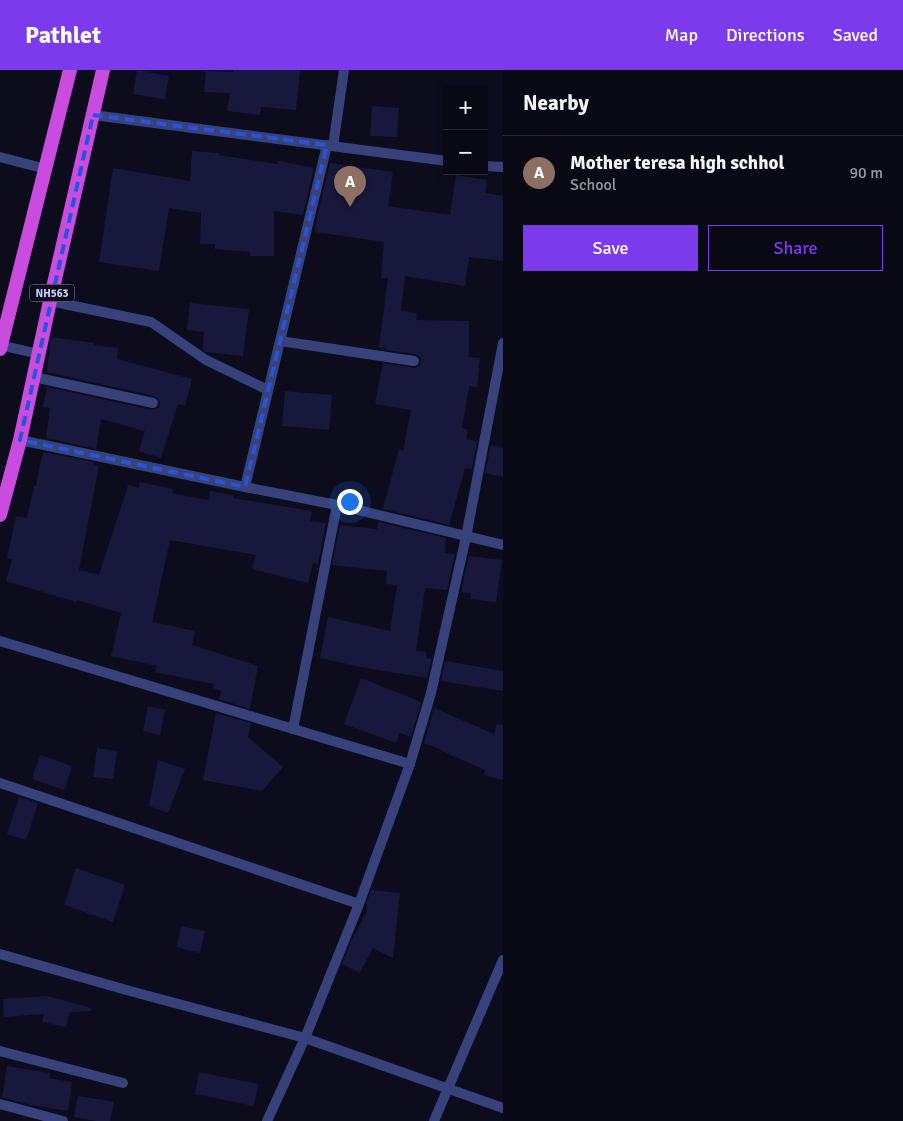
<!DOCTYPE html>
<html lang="en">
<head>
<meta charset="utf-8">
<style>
	body { margin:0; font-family:Signika,sans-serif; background:#12121e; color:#f1f3f6 }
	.controls { position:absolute; right:15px; top:15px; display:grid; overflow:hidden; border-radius:0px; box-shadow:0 2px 8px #0003 }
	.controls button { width:45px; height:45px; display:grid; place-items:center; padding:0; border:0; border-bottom:1px solid #292a34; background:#090915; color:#f1f3f6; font:25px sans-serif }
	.you { position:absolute; left:349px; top:431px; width:18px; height:18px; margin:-12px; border:4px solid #fff; border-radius:50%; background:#1a73e8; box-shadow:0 0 0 8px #1a73e833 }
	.badge { display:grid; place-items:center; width:32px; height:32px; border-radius:50%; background:#7c3aed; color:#fff; font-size:16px; font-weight:700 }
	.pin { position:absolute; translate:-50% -41px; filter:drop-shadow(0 1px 2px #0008) }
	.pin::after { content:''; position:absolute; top:26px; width:18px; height:15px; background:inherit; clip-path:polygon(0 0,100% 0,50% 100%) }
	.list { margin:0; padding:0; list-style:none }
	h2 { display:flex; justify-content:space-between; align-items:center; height:65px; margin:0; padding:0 20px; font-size:21px }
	h2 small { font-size:16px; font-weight:400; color:#999aa0 }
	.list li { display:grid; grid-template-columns:32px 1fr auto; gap:15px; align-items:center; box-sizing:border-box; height:75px; padding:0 20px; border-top:1px solid #292a34 }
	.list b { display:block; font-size:19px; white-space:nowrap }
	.list p { margin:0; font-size:16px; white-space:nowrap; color:#999aa0 }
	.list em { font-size:16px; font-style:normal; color:#999aa0 }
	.actions { display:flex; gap:10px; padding:15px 20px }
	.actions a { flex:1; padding:11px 0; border:1px solid #7c3aed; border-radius:0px; text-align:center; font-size:18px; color:#7c3aed }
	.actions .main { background:#7c3aed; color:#fff }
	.map { position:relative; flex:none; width:503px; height:1051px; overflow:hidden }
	header { display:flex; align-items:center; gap:30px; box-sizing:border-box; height:70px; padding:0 25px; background:#7c3aed; color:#fff }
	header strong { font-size:24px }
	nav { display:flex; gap:28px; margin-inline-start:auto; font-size:18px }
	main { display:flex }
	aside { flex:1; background:#090915 }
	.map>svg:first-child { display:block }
</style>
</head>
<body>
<header>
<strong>Pathlet</strong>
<nav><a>Map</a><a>Directions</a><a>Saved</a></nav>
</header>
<main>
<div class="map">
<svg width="503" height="1051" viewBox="0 0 503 1051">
	<rect width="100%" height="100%" fill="#0c0c1c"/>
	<g fill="#18183c">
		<path d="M137 0 169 6 165 29 133 24Z"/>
		<path d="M234 0H300L296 40 261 37 260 45 227 41 230 23 204 22 206 1 233 2Z"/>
		<path d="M372 36 399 38 397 67 370 66Z"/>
		<path d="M192 81 219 83V85L277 94 278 91 314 98 303 145 274 141V186H250V182L215 179V174H200L201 143 169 138 159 201 99 192 113 98 190 111Z"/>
		<path d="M330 93 393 102 388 136 450 145 456 105 487 110 485 123 503 126V191L469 187 465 216 405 206 401 241 417 243 416 250 469 251V287L480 288 477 317 469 316 462 358 468 360 466 369 477 372 472 399 465 398 449 455 383 439 399 379 403 381 411 340 375 334 383 293 416 298 420 295 421 289 419 286 415 284 386 280V278L379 277 388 208H381L384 172 315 162 317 147Z"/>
		<path d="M190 233 249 239 243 286 206 282 203 279 204 262 187 260Z"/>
		<path d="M51 267 94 273V275L118 278 117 289 192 309 185 336 178 334 161 388 139 381 145 361 101 349 96 379 46 368 50 338 43 337 47 317 152 340 158 338 160 334 158 328 154 326 47 302Z"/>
		<path d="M285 321 332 325 329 360 282 356Z"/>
		<path d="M491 375 503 378V407L485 403Z"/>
		<path d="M43 382 94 392 93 395 99 396 79 500 99 505 128 415 139 418 140 412 173 419 172 423 208 430 210 421 233 425V428L312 441 310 451 326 453 318 494 313 493 308 513 252 499 256 485 170 470 152 552 195 561 192 575 258 596 250 639 219 629 221 621 213 618 214 614 155 602 157 596 111 586 121 543 77 530 76 532 6 511 12 489 7 488 16 446 27 448 34 416H36L42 386H43Z"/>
		<path d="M379 452 446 468 445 483 455 484 447 520 425 518 416 581 426 582V588L432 589 427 608 365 598 320 588 328 547 390 561 397 515 386 514 387 501 332 495 340 455 377 459Z"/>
		<path d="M469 486 502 490 496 532 470 529 471 523 461 522Z"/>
		<path d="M445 591 503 601V621L441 611Z"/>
		<path d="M361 608 421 632 411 667 400 663 396 673 344 654Z"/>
		<path d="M148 636 165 640 160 665 143 661Z"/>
		<path d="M434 638 494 664 497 654 503 655V710L484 705 485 700 442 681V680L424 673Z"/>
		<path d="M216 643 251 653 248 667 283 697 262 721 203 710Z"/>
		<path d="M97 678 117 681 113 709 93 707Z"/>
		<path d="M40 685 72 696 64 720 32 709Z"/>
		<path d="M158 690 185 699 168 743 149 736Z"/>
		<path d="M19 727 38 733 26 770 7 764Z"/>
		<path d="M76 798 125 815 113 852 64 835Z"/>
		<path d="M371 820 400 823 393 888 373 878 360 903 342 894 351 872 366 843 367 831Z"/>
		<path d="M181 856 205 861 200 883 177 877Z"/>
		<path d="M47 926 91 938V941L70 942 66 957 42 952 44 944 4 947 3 929Z"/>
		<path d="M7 996 50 1003 49 1008 72 1012 68 1041 31 1035 2 1027Z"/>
		<path d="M199 1002 258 1014 254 1036 195 1024Z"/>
		<path d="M78 1026 114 1032 110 1051H96L74 1047Z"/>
	</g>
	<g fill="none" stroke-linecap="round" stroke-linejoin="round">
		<g stroke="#38427a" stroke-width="10">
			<path d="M93 45 447 91"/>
			<path d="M333 76 344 0"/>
			<path d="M0 87 46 99"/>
			<path d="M484 96 503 97"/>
			<path d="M50 231 151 252 206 290 268 320"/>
			<path d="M280 271 414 291"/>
			<path d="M0 275 39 284"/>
			<path d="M34 307 153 333"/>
			<path d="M20 370 245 417 337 435 503 475"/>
			<path d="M245 417 327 75"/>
			<path d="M0 571 410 694"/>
			<path d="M293 659 337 435"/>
			<path d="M0 713 359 834"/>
			<path d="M0 884 130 921 305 968 503 1038"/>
			<path d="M0 981 123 1013"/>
			<path d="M0 1034 63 1051"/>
			<path d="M267 1051 305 968 359 834 410 694 431 623 466 467 503 273"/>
			<path d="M434 1051 503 890"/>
		</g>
		<g stroke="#ca4cde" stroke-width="14">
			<path d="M0 279 70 0"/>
			<path d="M0 445 20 370 50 231 103 0"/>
		</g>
	</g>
	<path fill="none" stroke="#2654da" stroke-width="4" stroke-dasharray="10 6" stroke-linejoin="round" d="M93 45 327 75 245 417 20 370Z"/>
	<g text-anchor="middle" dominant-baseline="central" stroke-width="5" stroke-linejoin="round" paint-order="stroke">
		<rect fill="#0c0c1c" stroke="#9093ba" stroke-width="1" x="29.5" y="214.5" width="45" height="17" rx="4"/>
		<g font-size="11" font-weight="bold" fill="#c8cdfe">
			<text x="52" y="223">NH563</text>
		</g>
	</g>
</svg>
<div class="controls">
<button>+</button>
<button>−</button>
</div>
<div class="you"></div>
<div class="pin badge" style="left:350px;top:137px;background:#8d6e63">A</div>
</div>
<aside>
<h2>Nearby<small></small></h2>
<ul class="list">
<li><span class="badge" style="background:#8d6e63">A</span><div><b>Mother teresa high schhol</b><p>School</p></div><em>90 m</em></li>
</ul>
<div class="actions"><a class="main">Save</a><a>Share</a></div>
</aside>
</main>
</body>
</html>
